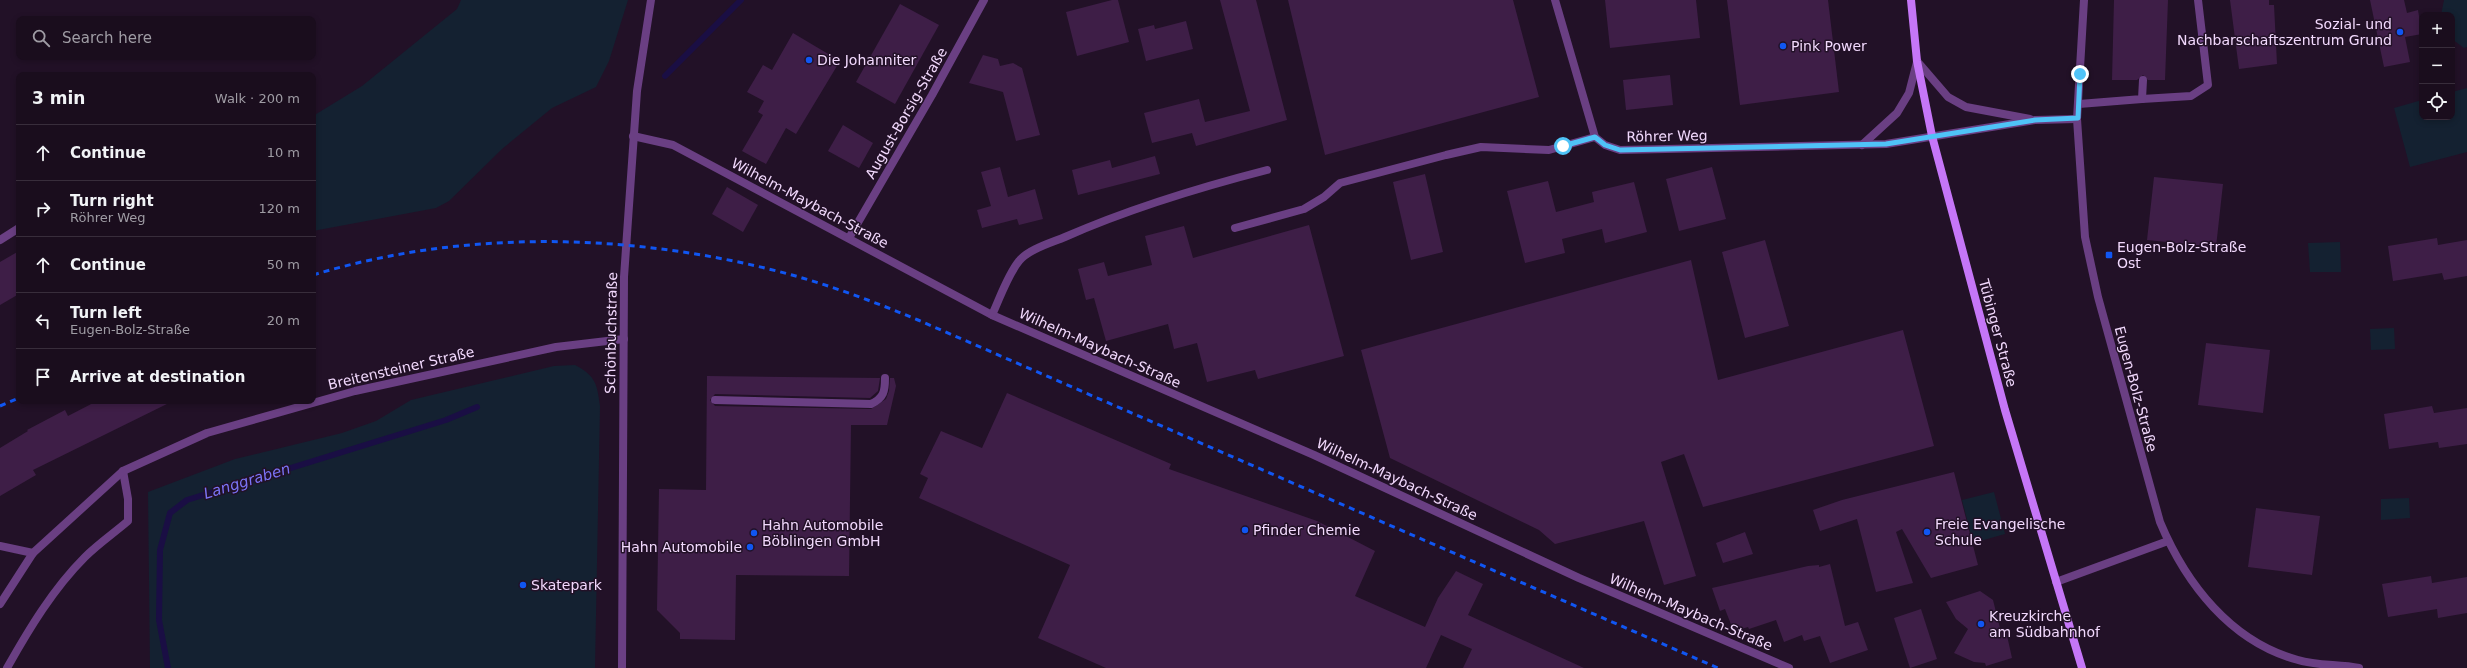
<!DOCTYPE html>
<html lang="en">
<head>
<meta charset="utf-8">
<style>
	body { margin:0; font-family:"DejaVu Sans",sans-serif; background:#231626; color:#f1f3f6 }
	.controls { position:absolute; right:12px; top:12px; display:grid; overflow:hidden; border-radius:8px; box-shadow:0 2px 6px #0003 }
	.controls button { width:36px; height:36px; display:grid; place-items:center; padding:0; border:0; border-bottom:1px solid #382d3b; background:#1a0d1d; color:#f1f3f6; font:20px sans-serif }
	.stop { position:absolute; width:12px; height:12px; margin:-9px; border:3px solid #4fc3f7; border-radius:50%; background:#fff }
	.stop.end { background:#4fc3f7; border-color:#fff; box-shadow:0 1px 4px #0008 }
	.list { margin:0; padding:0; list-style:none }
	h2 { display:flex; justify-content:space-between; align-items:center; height:52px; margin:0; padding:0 16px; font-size:17px }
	h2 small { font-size:13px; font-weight:400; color:#9f9ca4 }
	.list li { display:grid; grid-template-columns:26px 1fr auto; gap:12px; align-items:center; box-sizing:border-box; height:56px; padding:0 16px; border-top:1px solid #382d3b }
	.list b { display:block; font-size:15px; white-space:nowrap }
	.list p { margin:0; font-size:13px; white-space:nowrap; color:#9f9ca4 }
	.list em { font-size:13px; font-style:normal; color:#9f9ca4 }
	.icon { flex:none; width:22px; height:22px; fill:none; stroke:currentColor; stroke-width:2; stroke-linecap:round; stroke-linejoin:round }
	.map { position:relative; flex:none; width:2467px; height:668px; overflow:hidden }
	.search { position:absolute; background:#1a0d1d; box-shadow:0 2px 6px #0003; left:16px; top:16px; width:300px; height:44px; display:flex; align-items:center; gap:10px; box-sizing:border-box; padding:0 14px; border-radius:8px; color:#9f9ca4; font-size:15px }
	.panel { position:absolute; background:#1a0d1d; box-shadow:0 2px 6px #0003; left:16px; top:72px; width:300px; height:332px; border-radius:8px }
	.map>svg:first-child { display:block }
</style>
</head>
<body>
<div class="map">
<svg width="2467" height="668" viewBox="0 0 2467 668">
	<rect width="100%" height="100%" fill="#221127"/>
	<g fill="#142131">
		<path d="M461 0H628L609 61 596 87 552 108 502 149 449 201 436 208 313 231V116L362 86 457 9Z"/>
		<path d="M2444 0H2467V47L2464 48 2452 39V15H2441Z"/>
		<path d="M2467 88V152L2410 167 2394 108 2422 100V117H2452V92Z"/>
		<path d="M2340 242 2341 272H2310L2308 243Z"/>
		<path d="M2394 328 2395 349 2371 350 2370 329Z"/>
		<path d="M575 365C596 376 597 384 600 406L595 668H150L148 492 235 459 342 433 376 421 411 400 554 366Z"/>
		<path d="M1994 492 2005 534 1973 543 1962 500Z"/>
		<path d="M2409 498 2410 518 2381 520V499Z"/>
	</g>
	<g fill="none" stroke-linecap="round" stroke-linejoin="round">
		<g stroke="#1a0e44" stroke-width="6">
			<path d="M665 76 741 0"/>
			<path d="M168 668 159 620 160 550 170 513 187 500 446 420 477 407"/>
		</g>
	</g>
	<g fill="#3e1e47">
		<path d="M1112 0H1118L1129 42 1077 56 1066 12Z"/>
		<path d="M1220 0H1256L1287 120 1196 146 1192 133 1152 143 1144 113 1199 99 1205 122 1250 111Z"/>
		<path d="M1288 0H1513L1539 97 1325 155Z"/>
		<path d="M1605 0H1696L1700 38 1610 48Z"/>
		<path d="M1727 0H1828L1839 92 1740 105Z"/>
		<path d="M2114 0H2168L2165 80H2148L2143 75 2137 80H2112Z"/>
		<path d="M2230 0H2269V5H2274L2277 64 2239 69Z"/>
		<path d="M2370 0H2404L2407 13 2418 10 2422 34 2405 37 2410 62 2384 67Z"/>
		<path d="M900 4 939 25 895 104 856 82Z"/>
		<path d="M1186 21 1193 49 1146 61 1138 29 1154 25 1155 29Z"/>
		<path d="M793 33 840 61 796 134 786 128 766 164 742 151 763 115 758 112 764 101 747 92 763 65 772 70Z"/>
		<path d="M983 55 998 59 1000 66 1013 63 1022 68 1040 135 1016 141 1003 92 969 83Z"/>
		<path d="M1670 75 1673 105 1626 110 1623 80Z"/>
		<path d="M843 125 873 143 859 168 828 151Z"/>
		<path d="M1155 156 1160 174 1078 195 1072 170 1110 160 1112 168Z"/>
		<path d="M1000 167 1008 197 1035 189 1043 219 1019 225 1017 219 982 228 977 210 991 206 981 172Z"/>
		<path d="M1712 167 1726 219 1679 231 1666 179Z"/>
		<path d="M1425 174 1443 252 1411 260 1393 182Z"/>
		<path d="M2154 177 2223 184 2216 247 2147 240Z"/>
		<path d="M1548 181 1556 212 1594 202 1592 192 1634 182 1647 232 1605 243 1602 229 1562 239 1565 253 1525 263 1507 191Z"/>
		<path d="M727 187 758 205 743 232 712 214Z"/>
		<path d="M1309 225 1344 356 1258 379 1255 370 1207 382 1197 343 1174 349 1168 324 1106 341 1094 298 1086 300 1078 269 1104 262 1108 276 1152 265 1145 236 1184 226 1193 258Z"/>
		<path d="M2437 238 2438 245 2467 240V276L2444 280 2442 273 2393 281 2388 246Z"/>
		<path d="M1765 240 1789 326 1745 338 1722 252Z"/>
		<path d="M19 251V294L0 305V262Z"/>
		<path d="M1691 260 1718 380 1903 330 1934 446 1703 507 1684 454 1661 462 1696 576 1664 585 1644 521 1555 544 1539 530 1390 458 1361 350Z"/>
		<path d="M2206 343 2270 350 2263 413 2198 405Z"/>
		<path d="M707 376 880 378 878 391 870 398 715 394 710 400 715 406 871 409 886 399 889 391 890 378H894L896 386 887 425H851L849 576 736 575 735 640 680 639V633L657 610 659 489 706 490Z"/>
		<path d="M1007 393 1171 464 1169 469 1317 521 1375 551 1355 596 1425 627 1438 598 1456 571 1483 584 1468 615 1584 668H1463L1472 649 1441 635 1426 668H1106L1038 638 1070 565 919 498 928 478 920 474 941 431 982 448Z"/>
		<path d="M97 401H173L33 470 36 475 0 496V448L28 431 27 430 65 410 68 416Z"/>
		<path d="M2432 406 2434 413 2467 408V444L2439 448 2438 442 2389 449 2384 414Z"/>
		<path d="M1954 472 1978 565 1931 578 1902 529 1896 532 1913 583 1876 592 1857 519 1820 531 1813 510 1842 500Z"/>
		<path d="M2256 508 2320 516 2312 575 2248 567Z"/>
		<path d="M1745 532 1753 554 1723 563 1716 543Z"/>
		<path d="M1830 564 1845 626 1858 622 1868 650 1830 663 1820 636 1804 641 1802 635 1784 642 1776 620 1749 629 1748 627 1738 630 1732 627 1725 609 1720 611 1712 588 1808 566 1819 565V567Z"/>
		<path d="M2431 576 2432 583 2467 577V613L2438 618 2437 609 2388 617 2382 584Z"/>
		<path d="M1980 591 1993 600 2001 632 2006 631 2012 658 1986 666 1985 663 1974 662 1954 653 1968 629 1956 619 1946 602Z"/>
		<path d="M1921 609 1937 659 1910 668 1894 618Z"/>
	</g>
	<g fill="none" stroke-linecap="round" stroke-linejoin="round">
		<g stroke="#6a3f83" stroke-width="8">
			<path d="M2142 99 2191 96 2208 85 2198 0"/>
			<path d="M2079 104 2142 99 2143 80"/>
			<path d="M1235 228 1304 209 1324 197 1340 183 1446 155 1481 147 1549 150 1595 137"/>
			<path d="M715 400 871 404C884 398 885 391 885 378"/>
		</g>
		<g stroke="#6a3f83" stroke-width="8">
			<path d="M1555 0 1595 137 1605 145 1620 150 1886 144 2035 120 2077 119"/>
			<path d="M2084 0 2077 119 2085 237 2098 297 2160 522C2186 584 2231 642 2298 660 2317 666 2339 664 2359 668"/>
			<path d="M1917 61 1948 97 1966 107 2030 119"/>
			<path d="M633 136 673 145 992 315 1314 455 1579 578 1789 668"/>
			<path d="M1862 145 1897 113 1909 93 1917 62"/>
			<path d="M849 238 932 95 984 0"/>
			<path d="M0 240 19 228"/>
			<path d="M992 315C1000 298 1007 276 1019 261 1029 249 1051 243 1065 237 1131 208 1197 188 1267 170"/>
			<path d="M0 546 33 553"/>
			<path d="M2056 582 2168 541"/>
			<path d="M7 668C29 629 53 589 85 557 98 544 114 533 128 521V499L123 471"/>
		</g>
		<g stroke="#6a3f83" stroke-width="8">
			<path d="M0 604 33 553 123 471 207 433 355 391 556 347 624 339"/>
			<path d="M622 668 624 277 637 91 651 0"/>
		</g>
		<path stroke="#c576f7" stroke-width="8" d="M1911 0 1917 61 1932 136 2005 410 2082 668"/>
		<g stroke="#1056f2" stroke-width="3" stroke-dasharray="6 5" stroke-linecap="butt">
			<path d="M313 275C467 228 638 233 792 275 835 287 877 303 918 320L1718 668"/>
			<path d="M0 406 19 398"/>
		</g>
	</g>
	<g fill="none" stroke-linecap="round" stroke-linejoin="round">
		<path stroke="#4fc3f7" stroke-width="5" d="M1563 146 1595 137 1605 145 1620 150 1886 144 2035 120 2078 118 2080 74"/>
	</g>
	<g fill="#1056f2" stroke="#221127" stroke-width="1.5">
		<circle cx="2400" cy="32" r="4"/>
		<circle cx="1783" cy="46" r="4"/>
		<circle cx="809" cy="60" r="4"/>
		<rect x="2105" y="251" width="8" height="8" rx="2"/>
		<circle cx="1245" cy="530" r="4"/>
		<circle cx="1927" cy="532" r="4"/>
		<circle cx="754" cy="533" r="4"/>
		<circle cx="750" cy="547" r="4"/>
		<circle cx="523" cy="585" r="4"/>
		<circle cx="1981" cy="624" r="4"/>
	</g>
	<g text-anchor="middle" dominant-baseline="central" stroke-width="3" stroke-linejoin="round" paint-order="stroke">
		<g font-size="14" fill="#f2d9fd" stroke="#221127" text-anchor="start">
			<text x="2392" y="24" text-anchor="end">Sozial- und<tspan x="2392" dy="16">Nachbarschaftszentrum Grund</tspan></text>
			<text x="1791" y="46">Pink Power</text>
			<text x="817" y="60">Die Johanniter</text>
			<text x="2117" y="247">Eugen-Bolz-Straße<tspan x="2117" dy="16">Ost</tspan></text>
			<text x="1935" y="524">Freie Evangelische<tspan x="1935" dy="16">Schule</tspan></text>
			<text x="762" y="525">Hahn Automobile<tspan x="762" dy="16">Böblingen GmbH</tspan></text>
			<text x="1253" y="530">Pfinder Chemie</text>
			<text x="742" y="547" text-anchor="end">Hahn Automobile</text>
			<text x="531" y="585">Skatepark</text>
			<text x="1989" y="616">Kreuzkirche<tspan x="1989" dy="16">am Südbahnhof</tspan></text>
		</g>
		<g font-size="14" fill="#f2d9fd" stroke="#221127">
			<text transform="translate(906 113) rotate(-60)">August-Borsig-Straße</text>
			<text transform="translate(1667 136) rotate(-1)">Röhrer Weg</text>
			<text transform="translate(810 203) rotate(28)">Wilhelm-Maybach-Straße</text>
			<text transform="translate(611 333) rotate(-89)">Schönbuchstraße</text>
			<text transform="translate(1998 333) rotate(75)">Tübinger Straße</text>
			<text transform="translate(1100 348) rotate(24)">Wilhelm-Maybach-Straße</text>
			<text transform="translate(401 368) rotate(-13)">Breitensteiner Straße</text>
			<text transform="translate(2136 389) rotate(75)">Eugen-Bolz-Straße</text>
			<text transform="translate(1397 479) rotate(25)">Wilhelm-Maybach-Straße</text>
			<text transform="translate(1691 612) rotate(23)">Wilhelm-Maybach-Straße</text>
		</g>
		<g font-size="15" font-style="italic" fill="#7b74f7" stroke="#221127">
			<text transform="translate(247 481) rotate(-17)">Langgraben</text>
		</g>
	</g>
</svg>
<div class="controls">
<button>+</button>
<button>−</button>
<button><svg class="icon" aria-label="locate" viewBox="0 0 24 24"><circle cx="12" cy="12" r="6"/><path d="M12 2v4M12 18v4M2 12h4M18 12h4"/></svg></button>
</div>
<div class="stop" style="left:1563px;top:146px"></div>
<div class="stop end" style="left:2080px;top:74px"></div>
<div class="search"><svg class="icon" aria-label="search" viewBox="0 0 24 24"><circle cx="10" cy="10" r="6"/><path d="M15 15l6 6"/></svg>Search here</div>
<section class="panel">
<h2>3 min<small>Walk · 200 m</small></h2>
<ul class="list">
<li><svg class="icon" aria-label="ahead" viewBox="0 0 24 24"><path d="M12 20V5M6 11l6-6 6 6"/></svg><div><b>Continue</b></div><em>10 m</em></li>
<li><svg class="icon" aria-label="right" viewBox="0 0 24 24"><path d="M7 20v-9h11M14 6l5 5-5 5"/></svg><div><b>Turn right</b><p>Röhrer Weg</p></div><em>120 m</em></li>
<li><svg class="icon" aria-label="ahead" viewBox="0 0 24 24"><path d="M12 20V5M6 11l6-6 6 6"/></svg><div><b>Continue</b></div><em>50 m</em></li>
<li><svg class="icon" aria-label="left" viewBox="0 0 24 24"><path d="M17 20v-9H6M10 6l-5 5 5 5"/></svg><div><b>Turn left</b><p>Eugen-Bolz-Straße</p></div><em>20 m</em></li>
<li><svg class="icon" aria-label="arrive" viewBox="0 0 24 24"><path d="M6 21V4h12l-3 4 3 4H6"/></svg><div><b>Arrive at destination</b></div></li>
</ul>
</section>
</div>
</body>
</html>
